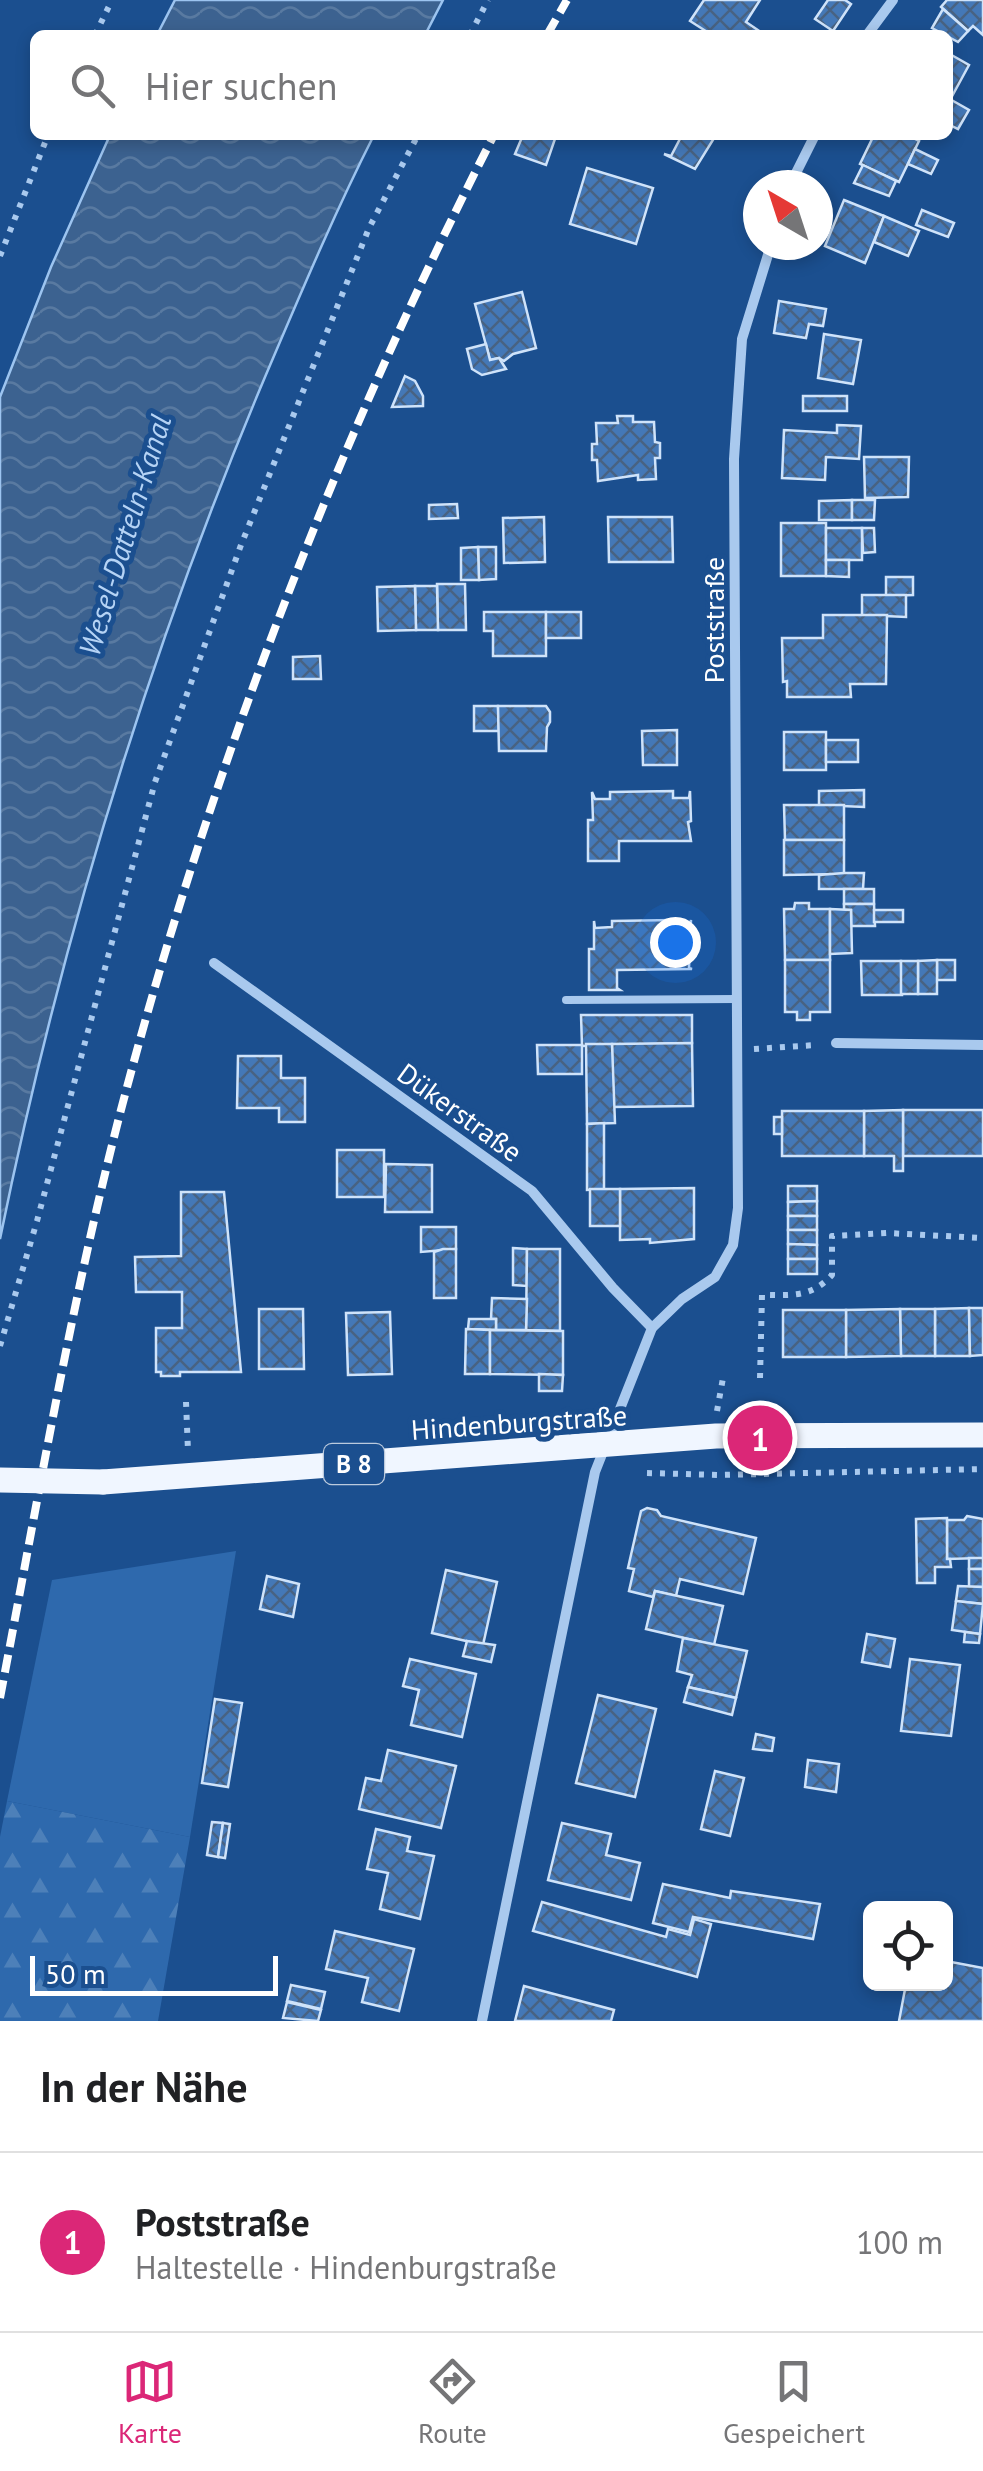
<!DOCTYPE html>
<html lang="de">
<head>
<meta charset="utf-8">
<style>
	body { margin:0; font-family:"PT Sans",sans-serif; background:#f2f2f2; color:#202124 }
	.controls { position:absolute; right:30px; bottom:30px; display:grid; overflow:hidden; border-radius:15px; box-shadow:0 5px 15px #0003 }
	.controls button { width:90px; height:90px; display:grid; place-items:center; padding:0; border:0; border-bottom:2px solid #e0e0e0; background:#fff; color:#202124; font:50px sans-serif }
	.compass { position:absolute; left:743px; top:170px; width:90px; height:90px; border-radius:50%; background:#fff; box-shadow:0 5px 15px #0003; rotate:321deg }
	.scale { position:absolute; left:30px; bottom:25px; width:248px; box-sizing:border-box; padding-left:10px; border:5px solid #fff; border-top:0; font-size:28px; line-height:35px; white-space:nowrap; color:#fff; -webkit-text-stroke:8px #1b4f8f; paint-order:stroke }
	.you { position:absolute; left:675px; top:942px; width:35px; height:35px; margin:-25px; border:8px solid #fff; border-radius:50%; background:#1a73e8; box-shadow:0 0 0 15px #1a73e833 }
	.badge { display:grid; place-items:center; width:65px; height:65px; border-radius:50%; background:#db2777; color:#fff; font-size:32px; font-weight:700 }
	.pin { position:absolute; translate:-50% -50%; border:5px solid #fff; box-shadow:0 2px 10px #0006 }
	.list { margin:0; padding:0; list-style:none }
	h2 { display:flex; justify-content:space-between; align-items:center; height:130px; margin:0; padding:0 40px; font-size:42px }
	h2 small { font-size:32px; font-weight:400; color:#757577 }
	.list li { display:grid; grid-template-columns:65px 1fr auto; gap:30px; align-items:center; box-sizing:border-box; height:180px; padding:0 40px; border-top:2px solid #e0e0e0 }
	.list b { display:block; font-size:38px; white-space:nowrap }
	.list p { margin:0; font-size:32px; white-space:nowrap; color:#757577 }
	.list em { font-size:32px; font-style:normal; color:#757577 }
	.icon { flex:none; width:55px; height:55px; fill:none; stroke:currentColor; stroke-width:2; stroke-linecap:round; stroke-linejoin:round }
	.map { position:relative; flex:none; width:983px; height:2021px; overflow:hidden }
	.search { position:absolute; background:#fff; box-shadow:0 5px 15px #0003; left:30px; right:30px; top:30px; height:110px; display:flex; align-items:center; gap:25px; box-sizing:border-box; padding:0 35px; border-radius:15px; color:#757577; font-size:38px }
	.sheet { height:310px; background:#fff }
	nav { display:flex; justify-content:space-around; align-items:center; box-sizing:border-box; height:140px; border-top:2px solid #e0e0e0; background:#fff; font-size:28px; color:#757577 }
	nav a { display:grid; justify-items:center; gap:5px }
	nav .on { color:#db2777 }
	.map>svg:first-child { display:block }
</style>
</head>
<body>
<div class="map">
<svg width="983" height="2021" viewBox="0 0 983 2021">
	<defs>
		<pattern id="forest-firs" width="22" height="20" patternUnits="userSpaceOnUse" patternTransform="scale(2.5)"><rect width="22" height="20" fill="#2e69ad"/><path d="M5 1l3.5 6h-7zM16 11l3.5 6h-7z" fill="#4d80b9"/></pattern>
		<pattern id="water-waves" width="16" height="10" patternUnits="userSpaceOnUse" patternTransform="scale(2.5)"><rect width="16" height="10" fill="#3c6290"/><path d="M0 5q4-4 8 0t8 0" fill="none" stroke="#597aa1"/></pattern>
		<pattern id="building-cross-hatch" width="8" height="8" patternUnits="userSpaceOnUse" patternTransform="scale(2.5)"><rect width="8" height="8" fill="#4478b7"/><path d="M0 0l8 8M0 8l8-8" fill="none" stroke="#486282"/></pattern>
	</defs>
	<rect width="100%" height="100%" fill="#1b4f8f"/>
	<path fill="#2e69ad" d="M236 1551 190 1837 7 1801 52 1580Z"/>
	<path fill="url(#forest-firs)" d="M7 1801 190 1837 158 2021H0V1837Z"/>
	<g fill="url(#water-waves)" stroke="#9cc4f0" stroke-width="2.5">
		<path d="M175 0H443L425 35H157Z"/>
		<path d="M110 135H374C334 214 300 295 265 377 148 654 60 944 0 1239V397L51 267Z"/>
	</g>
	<g fill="url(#building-cross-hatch)" stroke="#cfe3fa" stroke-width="2.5">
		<path d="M704 0H760L746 22 765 35H712L690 21Z"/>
		<path d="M828 0H845L851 4 833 31 815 19Z"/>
		<path d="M947 0H983V35L973 26 968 31 941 7Z"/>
		<path d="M943 9 968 31 958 42 932 28Z"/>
		<path d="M948 53 969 65 950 100 948 98Z"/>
		<path d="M948 98 969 110 958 129 948 124Z"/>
		<path d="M523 135 556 136 546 165 515 154Z"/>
		<path d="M682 135H716L695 169 664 154 671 156Z"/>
		<path d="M874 135H907L919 141 899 182 860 164Z"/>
		<path d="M915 149 938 160 931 174 908 164Z"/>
		<path d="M863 165 896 181 889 196 854 183Z"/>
		<path d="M587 168 653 188 636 244 570 224Z"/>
		<path d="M844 200 884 216 865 263 825 246Z"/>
		<path d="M922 210 954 223 948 237 916 225Z"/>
		<path d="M884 216 919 231 908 256 874 242Z"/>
		<path d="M522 292 536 348 513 354 504 361 499 358 490 360 475 304Z"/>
		<path d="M779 301 826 309 823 326 809 324 806 338 774 333Z"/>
		<path d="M824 334 861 340 853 384 818 378Z"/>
		<path d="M486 344 490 360 499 358 506 369 482 375 472 369 467 349Z"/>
		<path d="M405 376 415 381 423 396V406L392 407Z"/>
		<rect x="803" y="396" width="44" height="15"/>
		<path d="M617 416H633V422H654L655 442 660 443V458H655L656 479 638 480V475L598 481 597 460H592V444H597L596 423H618Z"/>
		<path d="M837 425 861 426 859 459 826 457 825 480 782 478 784 430 837 433Z"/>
		<path d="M864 457H909L908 497 865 498Z"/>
		<path d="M852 500V520H819V501Z"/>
		<path d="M852 500H875L874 520H852Z"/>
		<path d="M457 504 458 518 429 519V505Z"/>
		<path d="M544 517 545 562 504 563 503 518Z"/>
		<path d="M608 517H672L673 562H609Z"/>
		<rect x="781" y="523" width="45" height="53"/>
		<rect x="826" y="528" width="36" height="32"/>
		<path d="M862 528H874L875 552 863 553Z"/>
		<path d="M478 547H496V579L479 580Z"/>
		<path d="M478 547 479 580H461V548Z"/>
		<path d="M826 560H849V577L826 576Z"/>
		<path d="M886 577H913V595L886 596Z"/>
		<path d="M437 584H465L466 630H438Z"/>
		<path d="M415 586H437L438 630H416Z"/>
		<path d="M415 586 416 630 378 631 377 587Z"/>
		<path d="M862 595H906V617L862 615Z"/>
		<path d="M484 612H546V656H493V631H484Z"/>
		<rect x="546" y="612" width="35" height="26"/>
		<path d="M823 615H887L886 684H850L851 697H787V681L783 682 782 638H823Z"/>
		<path d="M320 656 321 679H293V657Z"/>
		<path d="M474 706H498L499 731H474Z"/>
		<path d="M498 706H546L550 712V722L547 727 546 751H499Z"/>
		<path d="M677 730V765H643L642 731Z"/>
		<rect x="784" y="732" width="42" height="38"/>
		<rect x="826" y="740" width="32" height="22"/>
		<path d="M864 790V807L819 805V791Z"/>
		<path d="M673 791V798H689L690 791 691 821 688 822 691 841H619V861H588V820H593L592 792 595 799H610V792Z"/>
		<path d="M784 805H844V840H785Z"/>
		<path d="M784 840H844V874L784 875Z"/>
		<path d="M844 873H864L863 889H819V875Z"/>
		<rect x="844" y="889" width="30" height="15"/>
		<path d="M795 903H809V909H830V960H785L784 909H794Z"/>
		<path d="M844 904H874L875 926H851V910H844Z"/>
		<path d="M830 909 851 910 852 953 830 954Z"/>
		<rect x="874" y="910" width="29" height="12"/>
		<path d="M673 920V927L690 926 691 920 689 968 692 969 617 970V988L620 990H589V949H594V921L595 928 612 927V921Z"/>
		<path d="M785 960H830V1012H810V1020H797V1012H785Z"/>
		<rect x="937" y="960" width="18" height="20"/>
		<path d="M937 960V994H918V961Z"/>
		<path d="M861 961H901L902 995H862Z"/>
		<rect x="901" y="961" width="17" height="33"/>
		<path d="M581 1015H692V1043L582 1046Z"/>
		<path d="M692 1043 693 1106 612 1107V1044Z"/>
		<path d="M586 1044H612L615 1123 587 1124Z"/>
		<path d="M537 1045H582V1074H538Z"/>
		<path d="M238 1056H281V1078H305V1122H279V1108H237Z"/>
		<rect x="903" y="1110" width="80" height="46"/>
		<path d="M903 1110V1171H894V1156H864V1111Z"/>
		<rect x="782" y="1111" width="82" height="45"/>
		<rect x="774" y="1117" width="8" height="17"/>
		<path d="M604 1123V1189L587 1190V1124Z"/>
		<rect x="337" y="1150" width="47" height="47"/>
		<path d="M386 1164 432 1165V1212H385Z"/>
		<path d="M788 1186H817V1201L788 1202Z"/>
		<path d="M694 1188V1239L650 1243V1239L620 1240V1189Z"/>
		<path d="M620 1189V1226H590V1189Z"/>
		<path d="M181 1192H224L241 1372H180V1376H161V1372H156V1328H182V1292H136L135 1257 181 1256Z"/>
		<path d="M817 1201V1216H788V1202Z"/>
		<rect x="788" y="1216" width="29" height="14"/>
		<path d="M421 1227H456V1249L421 1252Z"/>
		<path d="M788 1230H817V1245L788 1244Z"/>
		<path d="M788 1244 817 1245V1259H788Z"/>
		<path d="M513 1248 527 1249V1286L513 1285Z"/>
		<path d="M443 1249H456V1298H434V1252Z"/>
		<path d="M527 1249H560V1331L526 1330Z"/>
		<rect x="788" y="1259" width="29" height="15"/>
		<path d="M492 1298 527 1299 526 1330H496V1319H491Z"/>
		<path d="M969 1308 970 1356H935V1309Z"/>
		<path d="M969 1308H983V1355L970 1356Z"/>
		<path d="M259 1309H303L304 1369H259Z"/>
		<path d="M900 1309H935V1356H901Z"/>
		<path d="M900 1309 901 1356 846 1357V1310Z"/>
		<rect x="783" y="1310" width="63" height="47"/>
		<path d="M390 1312 392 1374 348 1375 346 1313Z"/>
		<path d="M469 1319H496V1330L468 1329Z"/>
		<path d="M466 1329 490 1330V1374H465Z"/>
		<path d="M490 1330 563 1331V1375L490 1374Z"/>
		<path d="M539 1374 563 1375 562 1391H539Z"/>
		<path d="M647 1508 657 1510 661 1516 756 1538 743 1594 680 1579 676 1596 655 1591 653 1597 629 1591 634 1569 628 1568 641 1511Z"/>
		<path d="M967 1516 983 1519V1558L947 1559V1520H964Z"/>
		<path d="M947 1518V1559H950L951 1567H935V1583H917L916 1519Z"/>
		<rect x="969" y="1558" width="14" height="11"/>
		<rect x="969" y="1569" width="14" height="18"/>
		<path d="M446 1570 497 1582 483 1645 432 1633Z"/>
		<path d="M267 1576 299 1584 293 1617 260 1609Z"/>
		<path d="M958 1586 983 1587V1604L956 1601Z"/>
		<path d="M655 1591 723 1606 714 1645 646 1629Z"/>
		<path d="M956 1601 983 1604 980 1634 952 1630Z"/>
		<path d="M965 1632 980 1634 979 1643 964 1642Z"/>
		<path d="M867 1634 895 1639 890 1667 862 1662Z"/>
		<path d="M683 1638 747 1651 736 1698 688 1687 692 1675 677 1671Z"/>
		<path d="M467 1641 495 1645 491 1662 463 1656Z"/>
		<path d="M410 1659 476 1674 462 1737 411 1725 419 1690 403 1686Z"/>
		<path d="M910 1659 960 1665 951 1736 901 1731Z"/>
		<path d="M688 1687 736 1698 732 1715 684 1702Z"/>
		<path d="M598 1695 656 1709 635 1797 576 1783Z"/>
		<path d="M215 1699 242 1703 228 1787 202 1783Z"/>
		<path d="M756 1734 774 1738 772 1751 753 1749Z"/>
		<path d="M388 1750 456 1766 441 1828 359 1809 366 1778 381 1781Z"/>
		<path d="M808 1760 839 1764 836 1792 805 1787Z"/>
		<path d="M715 1771 744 1778 730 1836 701 1829Z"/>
		<path d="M212 1822 223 1823 218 1857 207 1855Z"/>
		<path d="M223 1823 230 1824 225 1858 218 1857Z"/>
		<path d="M562 1823 611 1834 606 1855 640 1863 631 1900 548 1880Z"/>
		<path d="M376 1829 410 1837 407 1851 434 1856 420 1919 380 1909 388 1873 367 1869Z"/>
		<path d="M663 1884 730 1898 731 1891 820 1904 813 1939 693 1917 689 1932 653 1923Z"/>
		<path d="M542 1902 666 1937 668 1929 690 1935 694 1919 711 1924 697 1977 533 1931Z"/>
		<path d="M335 1931 414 1949 399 2011 362 2002 368 1978 326 1969Z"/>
		<path d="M946 1961 983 1968V2021H899L906 1984H946Z"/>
		<path d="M291 1985 325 1992 321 2009 287 2001Z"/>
		<path d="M524 1986 614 2010 611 2021H515Z"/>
		<path d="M287 2002 321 2010 318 2021 283 2018Z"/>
	</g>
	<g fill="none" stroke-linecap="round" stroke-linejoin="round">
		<g stroke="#a9c9ee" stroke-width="6" stroke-dasharray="5 8" stroke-linecap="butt">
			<path d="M95 35 112 0"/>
			<path d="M470 35 488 0"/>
			<path d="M0 256 48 135"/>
			<path d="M754 1049 816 1045"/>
			<path d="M0 1346 37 1221 155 782 241 545 369 228 418 135"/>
			<path d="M760 1378 762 1295C791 1295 811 1298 832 1275V1236L887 1233 983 1238"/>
			<path d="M186 1402 188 1451"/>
			<path d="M717 1411 723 1378"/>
			<path d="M647 1473 718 1475 983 1469"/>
		</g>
		<path stroke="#a9c9ee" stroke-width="8" d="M566 1000 737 999"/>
		<g stroke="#a9c9ee" stroke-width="10">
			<path d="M867 35 893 0"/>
			<path d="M790 185 815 135"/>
			<path d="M214 963 532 1191 613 1288 652 1328"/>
			<path d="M836 1043 983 1045"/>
			<path d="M482 2021 595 1472 652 1328 682 1299 715 1277 733 1245 738 1208 734 459 742 339 771 245"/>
		</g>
		<path stroke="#f0f6ff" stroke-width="25" d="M103 1482 716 1436 983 1435"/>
		<g stroke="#fff" stroke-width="8" stroke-dasharray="18 8" stroke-linecap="butt">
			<path d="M547 35 567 0"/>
			<path d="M0 1698C38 1500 71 1301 122 1106 210 771 336 443 494 135"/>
		</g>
		<path stroke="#f0f6ff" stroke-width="25" d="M0 1480 103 1482"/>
	</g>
	<g text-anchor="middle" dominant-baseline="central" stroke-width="10" stroke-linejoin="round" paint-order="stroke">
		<rect fill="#1b4f8f" stroke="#bbcadd" stroke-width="2.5" x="324" y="1444" width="60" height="40" rx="8"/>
		<g font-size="25" font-weight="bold" fill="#fff">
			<text x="354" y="1464">B 8</text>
		</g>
		<g font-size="28" fill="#fff" stroke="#1b4f8f">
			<text transform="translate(713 620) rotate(-90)">Poststraße</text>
			<text transform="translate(460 1112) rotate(36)">Dükerstraße</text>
			<text transform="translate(519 1422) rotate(-4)">Hindenburgstraße</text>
		</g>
		<g font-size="30" font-style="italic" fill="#b5d3f5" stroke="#1b4f8f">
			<text transform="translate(124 535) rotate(-73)">Wesel-Datteln-Kanal</text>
		</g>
	</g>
</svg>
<div class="controls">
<button><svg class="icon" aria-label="locate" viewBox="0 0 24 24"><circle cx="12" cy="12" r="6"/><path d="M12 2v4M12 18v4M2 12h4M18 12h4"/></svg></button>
</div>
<svg class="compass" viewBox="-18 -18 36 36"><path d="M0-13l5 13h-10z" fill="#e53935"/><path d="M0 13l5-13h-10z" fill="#757577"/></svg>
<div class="scale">50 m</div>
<div class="you"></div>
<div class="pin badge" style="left:760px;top:1438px">1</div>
<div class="search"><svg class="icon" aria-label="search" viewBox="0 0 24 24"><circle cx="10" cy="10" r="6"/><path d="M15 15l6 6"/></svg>Hier suchen</div>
</div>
<section class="sheet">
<h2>In der Nähe<small></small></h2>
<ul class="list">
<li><span class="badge">1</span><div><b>Poststraße</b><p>Haltestelle · Hindenburgstraße</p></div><em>100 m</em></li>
</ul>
</section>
<nav>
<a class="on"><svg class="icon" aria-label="map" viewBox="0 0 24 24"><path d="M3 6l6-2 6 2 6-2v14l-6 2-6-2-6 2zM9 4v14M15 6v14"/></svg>Karte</a>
<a><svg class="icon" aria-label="directions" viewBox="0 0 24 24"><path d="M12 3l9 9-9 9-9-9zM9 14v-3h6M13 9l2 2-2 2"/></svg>Route</a>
<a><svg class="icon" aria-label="saved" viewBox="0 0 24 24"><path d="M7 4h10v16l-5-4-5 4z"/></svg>Gespeichert</a>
</nav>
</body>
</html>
